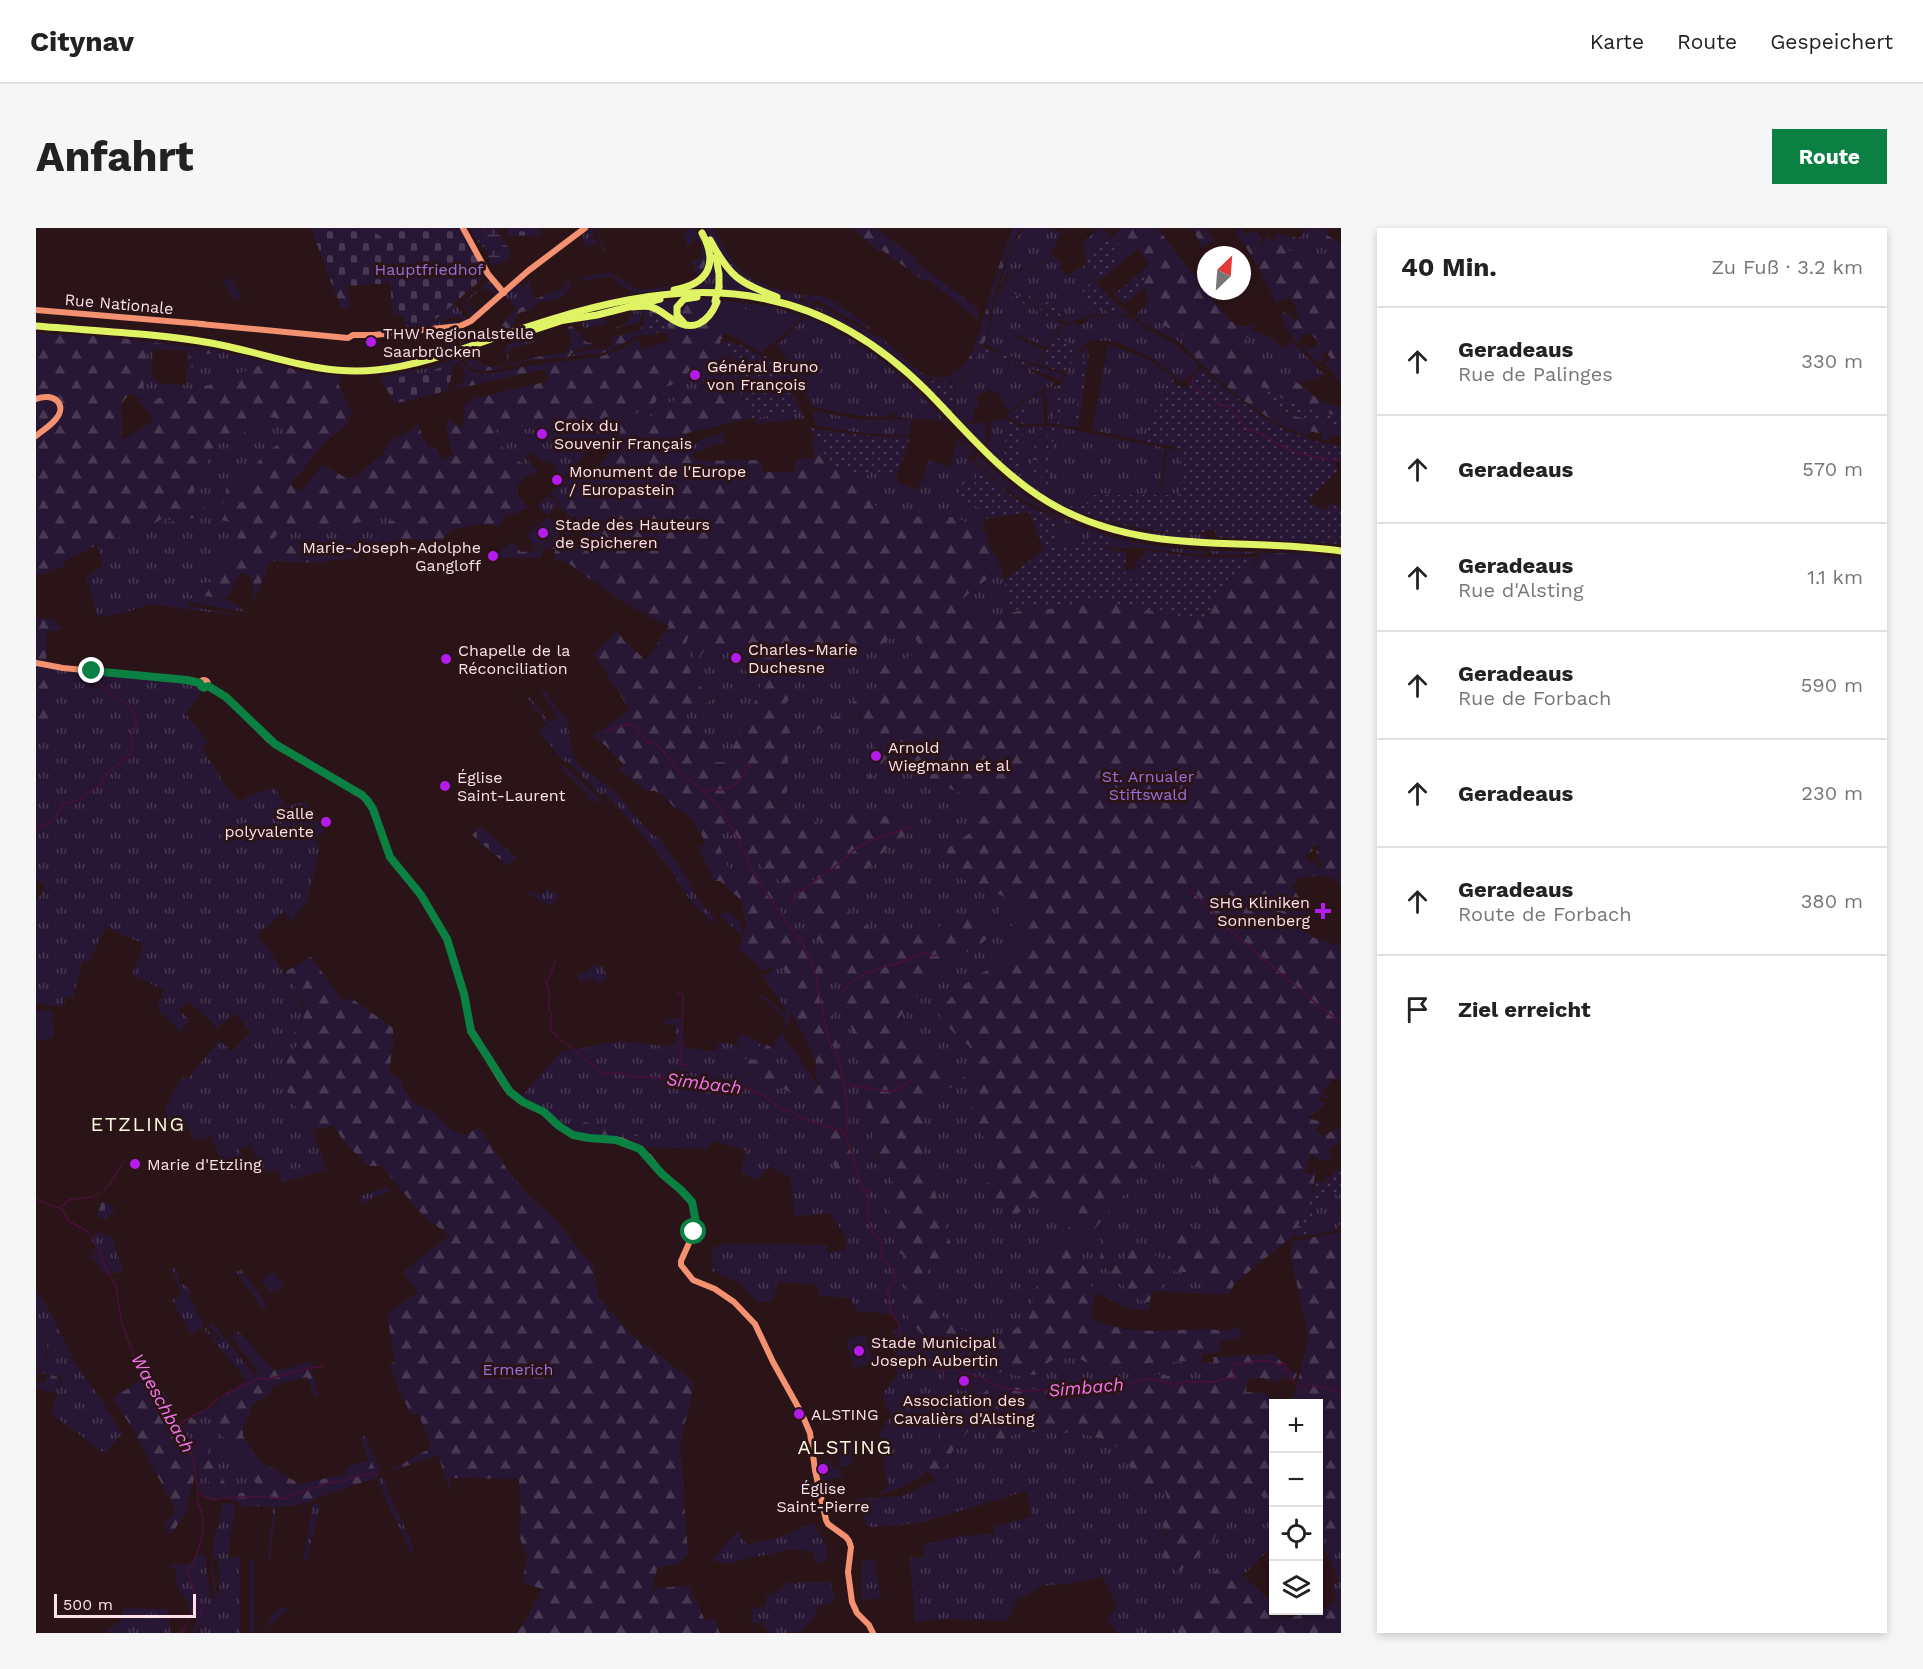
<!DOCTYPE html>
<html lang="de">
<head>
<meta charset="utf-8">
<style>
	body { margin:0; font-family:"Work Sans",sans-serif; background:#f6f6f6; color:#222 }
	.controls { position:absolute; right:18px; bottom:18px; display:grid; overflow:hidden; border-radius:0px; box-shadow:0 3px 9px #0003 }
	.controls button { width:54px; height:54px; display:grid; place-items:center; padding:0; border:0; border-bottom:2px solid #e0e0e0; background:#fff; color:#222; font:30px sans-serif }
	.compass { position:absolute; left:1161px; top:18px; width:54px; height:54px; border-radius:50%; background:#fff; box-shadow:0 3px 9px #0003; rotate:25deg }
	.scale { position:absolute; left:18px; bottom:15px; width:142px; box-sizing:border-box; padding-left:6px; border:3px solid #fde0e8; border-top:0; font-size:16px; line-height:21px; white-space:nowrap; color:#fde0e8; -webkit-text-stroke:4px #2b1418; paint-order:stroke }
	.stop { position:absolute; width:18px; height:18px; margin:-14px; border:4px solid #0b8043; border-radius:50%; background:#fff }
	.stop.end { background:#0b8043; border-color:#fff; box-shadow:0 2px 6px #0008 }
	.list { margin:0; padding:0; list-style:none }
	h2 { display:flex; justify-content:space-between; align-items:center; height:78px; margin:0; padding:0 24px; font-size:26px }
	h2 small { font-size:20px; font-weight:400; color:#767676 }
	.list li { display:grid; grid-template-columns:39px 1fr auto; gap:18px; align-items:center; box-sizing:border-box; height:108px; padding:0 24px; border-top:2px solid #e0e0e0 }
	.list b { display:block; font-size:22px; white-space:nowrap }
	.list p { margin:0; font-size:20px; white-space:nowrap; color:#767676 }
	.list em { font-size:20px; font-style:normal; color:#767676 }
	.icon { flex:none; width:33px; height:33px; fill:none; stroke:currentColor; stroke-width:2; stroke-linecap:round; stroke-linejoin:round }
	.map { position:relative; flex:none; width:1305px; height:1405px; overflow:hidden; border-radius:0px }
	header { display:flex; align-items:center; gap:36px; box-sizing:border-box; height:84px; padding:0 30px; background:#fff; border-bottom:2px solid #e0e0e0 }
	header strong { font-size:28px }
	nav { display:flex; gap:33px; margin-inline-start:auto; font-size:21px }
	.intro { display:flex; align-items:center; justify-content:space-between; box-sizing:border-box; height:144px; padding:0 36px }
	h1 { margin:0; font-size:42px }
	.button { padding:15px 27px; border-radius:0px; background:#0b8043; color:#fff; font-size:21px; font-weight:700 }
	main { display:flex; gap:36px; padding:0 36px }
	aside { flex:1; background:#fff; border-radius:0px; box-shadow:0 3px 9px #0003 }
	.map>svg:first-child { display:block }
</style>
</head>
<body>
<header>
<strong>Citynav</strong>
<nav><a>Karte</a><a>Route</a><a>Gespeichert</a></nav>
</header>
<div class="intro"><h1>Anfahrt</h1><a class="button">Route</a></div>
<main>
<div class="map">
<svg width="1305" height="1405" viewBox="0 0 1305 1405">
	<defs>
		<pattern id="grass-tufts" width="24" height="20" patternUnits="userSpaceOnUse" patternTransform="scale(1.5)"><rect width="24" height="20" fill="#281734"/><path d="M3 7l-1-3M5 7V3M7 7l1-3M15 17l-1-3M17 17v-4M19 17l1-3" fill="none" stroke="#483851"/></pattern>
		<pattern id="forest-firs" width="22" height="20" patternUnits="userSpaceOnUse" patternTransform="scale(1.5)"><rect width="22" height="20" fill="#281734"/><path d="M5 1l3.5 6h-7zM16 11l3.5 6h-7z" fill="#483851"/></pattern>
		<pattern id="wetland-marsh" width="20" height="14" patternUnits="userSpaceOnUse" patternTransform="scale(1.5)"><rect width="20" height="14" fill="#281734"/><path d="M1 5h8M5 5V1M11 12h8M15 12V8" fill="none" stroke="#483851"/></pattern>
		<pattern id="cemetery-stones" width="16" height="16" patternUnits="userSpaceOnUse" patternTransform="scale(1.5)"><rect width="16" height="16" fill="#281734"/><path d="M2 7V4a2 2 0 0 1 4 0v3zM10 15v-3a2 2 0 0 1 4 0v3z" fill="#483851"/></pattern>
		<pattern id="garden-dots" width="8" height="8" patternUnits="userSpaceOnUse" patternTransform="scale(1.5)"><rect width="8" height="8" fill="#281734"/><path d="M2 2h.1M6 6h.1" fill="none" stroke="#483851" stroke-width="1.8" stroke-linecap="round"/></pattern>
	</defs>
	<rect width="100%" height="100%" fill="#2b1418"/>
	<g fill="url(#grass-tufts)" fill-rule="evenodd">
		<path d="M555 0H562L560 1 570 22 565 24 568 21 559 2 555 4 562 17H556L549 20 547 6Z"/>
		<path d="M668 0H676C684 12 690 25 699 36 713 54 746 64 767 67L763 73 769 76 771 71 767 70 768 67 791 69 823 91 837 103 782 73H778L773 79 728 63 696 45Z"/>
		<path d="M987 0H1011L1026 4C1019 13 1017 27 1008 33 990 46 983 31 965 55L974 23Z"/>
		<path d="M1064 0H1068L1075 9 1049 29 1048 13Z"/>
		<path d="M1271 2 1292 23 1283 33 1262 34 1252 21Z"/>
		<path d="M676 23 679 30 681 61 656 60 663 55Z"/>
		<path d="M1016 26 1027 37 1024 40 1031 48 1048 37 1063 56 1057 52 1060 79 1079 85H1089L1086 81 1096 89 1087 86 1079 87 1098 91 1106 98 1139 116 1163 137C1159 145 1153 151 1144 152L1114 128 1078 113 1058 112 1051 114 1045 121 1019 109 1024 102 1038 93 1040 97 1050 95V90L1077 86H1059L1039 92 996 65 992 71 1034 94 1030 95 965 58 978 43 1005 37Z"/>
		<path d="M685 35 690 42 739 70 687 62V45Z"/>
		<path d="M573 44 603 62 634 58V61L598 65 579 53 580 51 575 48 546 53 545 50Z"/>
		<path d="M453 53 461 62V67L436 89 426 77 428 75 438 85 439 84 431 75H429V73L442 61 444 62 431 73 440 83 459 67 453 60 449 63 446 59Z"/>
		<path d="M493 54 499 74 481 82 468 67 482 55 487 59Z"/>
		<path d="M963 62 1028 97 1020 103 1010 119 982 107 981 110 1009 122 1001 137 971 127 949 116C957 99 955 79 963 62Z"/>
		<path d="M684 72 737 79 766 88 760 94 710 81 687 79 674 96 672 93Z"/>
		<path d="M1114 72 1125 96 1162 117 1159 129 1142 113 1106 95 1099 88Z"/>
		<path d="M418 75 432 92 426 95 424 90 420 89 407 91V95L421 92 422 95 369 100V97L395 95Z"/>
		<path d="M780 76 848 112 873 135 890 147 889 156C854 125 820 98 777 80Z"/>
		<path d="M598 83H604L606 87 605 92 601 95 581 100 571 95 550 100 546 98 547 94 563 89 578 99 588 98Z"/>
		<path d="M770 89C846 120 885 167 939 225L936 228H933L924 210 908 193 861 189 855 184 852 185 851 189 825 188 777 179 751 131 741 117Z"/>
		<path d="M1217 102 1234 109 1250 121 1255 114 1258 116 1289 147 1262 155 1234 147 1204 125 1206 117Z"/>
		<path d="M500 109 502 113 478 120 471 124 475 137 473 138 470 123H468L471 117Z"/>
		<path d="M1072 116 1114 132 1133 146 1107 213 1056 202Z"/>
		<path d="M117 120 115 147 122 155 150 157 152 123H155L156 139 165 126H179V122L231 134 183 154 158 161 143 172 130 169 104 173 109 171 107 150 112 121Z"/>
		<path d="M1050 120 1038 200 1023 197C1025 167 1023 141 1050 120Z"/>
		<path d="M945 122 991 141 997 137 1028 146 1025 152 996 141 995 143 1020 156 984 175 972 184 962 164 957 165 955 162 941 167 942 178 938 179 937 194 926 195 928 197 951 194 950 213 945 218 915 186 917 185 923 191 919 184V154L927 153Z"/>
		<path d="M425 130V133C400 144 373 148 345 152L343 149 390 140Z"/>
		<path d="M752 141 762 158 755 162 746 145Z"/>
		<path d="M654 151 671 152 674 159 624 178 618 187 597 200H586L584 196 597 187 619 175 626 160Z"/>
		<path d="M1022 157 1018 196H1012L1011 166 1007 167 1008 196 987 197 989 174Z"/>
		<path d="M765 183 769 190 720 196 719 190Z"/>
		<path d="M778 183 824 192 876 191 874 205 872 208 827 205 781 198 777 187Z"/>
		<path d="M234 189 257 193 241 217 230 225 220 236 214 249 207 255 201 315 191 329 182 327 180 330 176 354 157 357 154 366C176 371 192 366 209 384L153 374V378L195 386 196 387 114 376 88 385 62 389 50 349 67 337 61 317 111 300 137 284 155 280V286L125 295 171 288 157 272 159 259 169 236 182 215 207 205Z"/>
		<path d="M967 190 971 192 968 231 983 243 987 199 1001 198 995 252 999 254 1005 198 1013 197 1005 254 1012 255 1018 198 1129 220 1124 259H1127L1131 220 1146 224 1143 267H1057L1054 276 1034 277V279L1049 288 1058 292 1111 304 1169 307 1170 312 1112 308 1043 288 991 258 948 220 953 213 955 194Z"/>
		<path d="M575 194 577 197 562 212 565 214 560 215 528 248 521 247 519 239 514 231 511 235 492 224 489 229 494 234 487 236C469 225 465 222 460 202L475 195 483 199 489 198 498 202 513 201 522 204H533L546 209Z"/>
		<path d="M688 205V214L657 225 655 220C662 210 677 208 688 205Z"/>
		<path d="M922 211 934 232 943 238 938 257 920 270 950 282 946 301 933 297 919 289H884L864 283H843L828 260 827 249 830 250 834 240 860 249 862 255 881 262 894 232 914 239Z"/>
		<path d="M941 227C1016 297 1069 316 1170 323V325L1167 327 1095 319C1087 320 1081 322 1072 318V310L1055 305 1054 313 1021 319 1020 289 977 266 938 232Z"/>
		<path d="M541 238H543L553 249 530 274 526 276 514 266Z"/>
		<path d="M512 268 524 277 510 287 502 278Z"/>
		<path d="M393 284V288L353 293 352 300 341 313 301 321 282 323 236 314 248 294C265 299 281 309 297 301L358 285Z"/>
		<path d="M1174 323 1230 324 1199 327H1176Z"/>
		<path d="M1104 332 1103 352 1089 351V342H1098L1101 333Z"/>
		<path d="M962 334C969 349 972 367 976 384L937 395 925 372 955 348 956 341Z"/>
		<path d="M870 398 886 419 857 441 836 445 848 463 831 474 817 475 841 524 786 565 834 532 835 535 830 568 825 570H832L838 537H843L839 570H843L846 537 848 532 924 565 930 570 936 578 943 599 909 622 920 636 925 650 969 669 960 691 980 671 987 680V689L965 707 987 696V716L973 721 975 729 954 741 942 825 946 830 934 890C946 907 965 928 961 949L950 956 955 965 978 990 997 969 1009 974 1038 998 1056 1004 1124 924C1131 928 1138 932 1145 935 1150 937 1155 936 1159 938 1187 948 1181 981 1176 1004L1168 1003 1131 1034 1109 1023 1087 1042 1072 1027 1068 1014 1064 1035 1088 1057 1089 1063 1060 1045 1059 1047 1094 1069 1113 1074 1114 1082 1093 1081 1061 1065 1051 1053 1054 1044 1038 1027C1039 1015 1036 1012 1036 1002L1032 1000 1020 1021 1009 1026 992 1092 961 1114 922 1100 896 1080 891 1042 919 1029 885 917 891 873 930 850 875 821 878 809 869 811 862 791 909 738 921 728 945 714 950 699 944 694 930 687 906 695 901 705 838 704 804 677 833 652 829 646 852 619 875 603 836 589 815 587 809 584 786 598 769 586 760 591 756 589 740 569 751 564 752 505 789 500 819 487 752 494 746 481 754 445 750 428 757 424 790 418 796 420 804 419 811 416 842 418Z"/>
		<path d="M654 407 668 413 656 431 649 418Z"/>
		<path d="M673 415 697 426 700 436 725 454 723 465 696 521 693 534H679L647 489 678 470 652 449Z"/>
		<path d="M10 440 161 456 167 462 150 486 172 514 167 521 191 560 204 575 212 568 239 560 250 579 269 573 279 586 270 592 283 618V623L271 673 256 693 248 684 222 707 254 753C259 756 259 759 261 765 269 785 271 785 258 804 266 816 261 818 252 827L265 891 282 901 276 902 291 942 247 954 242 944 226 942 214 916 203 920 210 943 191 946 175 908 159 913 152 898 135 901 123 900 131 878 146 849 152 851 183 812 196 823 214 804 200 785 182 800 152 773 143 782 154 792 145 804 121 781 128 762 96 747 108 716 70 699 52 734H46L37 770 30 768 27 779 0 776V671H2L9 657 0 652V494H17V479Z"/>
		<path d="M508 462 527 488H531L534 517 540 534 581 566 609 599 617 607 624 611 652 651 663 673 680 692 677 695 655 674 636 643 594 592 568 564 565 567 531 533 528 534 503 503 511 497 490 468 492 467 514 495 521 489 505 463Z"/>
		<path d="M527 537 565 572 562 575 557 571 555 573 552 570 553 568 524 539Z"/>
		<path d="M692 603 717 631 745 654C756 655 772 651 781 643L784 644V646L764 665 780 710 790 719 804 744 822 834 828 854 835 859 830 880V888L834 896 845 940C855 945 857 949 858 960L849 966 861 1025 867 1026 872 1040 868 1065 874 1094 902 1122 906 1125 1007 1138 1020 1130 1040 1129 1054 1136 1078 1137 1147 1133 1166 1135 1195 1133C1190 1142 1187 1150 1177 1153 1167 1157 1132 1146 1118 1147 1105 1148 1091 1154 1078 1156 1044 1162 986 1166 955 1153L950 1163 913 1181C906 1196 905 1211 901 1226 894 1251 863 1260 842 1267L852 1259 843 1206 856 1187 846 1167 861 1147 857 1104 863 1098 857 1086 821 1083 814 1070 784 1068 781 1056 743 1054 735 1074H722L705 1056 676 1043 677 1020 689 1016 791 1017 792 1025 810 1021V1010L795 986 758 988 755 949 733 938 724 952 705 945 710 923 693 917 676 913 672 921 610 919 586 910 587 907H601L597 901 553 897 551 894H546L542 903 538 904 509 881 486 868 525 824 584 813 629 818 637 817 641 812 639 797H631L627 792 645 790 647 813 650 820 679 823 684 814 701 817 705 806 726 815 717 826 722 827 721 833 696 841C738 849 768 880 810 884L812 887 810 858 793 768 783 730 770 710 756 701 746 686 698 650 688 631 680 607ZM812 888 814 891 811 907 817 922 812 939 797 918 772 895 807 902ZM928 1147 947 1150 940 1159 930 1162Z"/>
		<path d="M511 661 523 667 516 678 493 666 494 663 506 667Z"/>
		<path d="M691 683C699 690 710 695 705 707 697 701 692 694 684 688Z"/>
		<path d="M560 737 566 738 571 747 567 754H561L557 750 543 753 542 748Z"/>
		<path d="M743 737 756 753 755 762 760 775 755 782 754 795 748 800 747 799 749 796 748 790 722 766 727 767 749 786 752 785 728 750 729 746 733 745Z"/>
		<path d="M746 805 782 858 778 863 768 854H763L731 826Z"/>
		<path d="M351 959 355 963 326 975 324 968Z"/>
		<path d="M1305 966 1304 987 1305 996 1303 997 1302 1002 1270 1008 1281 970Z"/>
		<path d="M66 1004 71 1009 76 1007 87 1044 69 1046 60 1033 52 1028 60 1026 58 1015 54 1014 58 1007Z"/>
		<path d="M139 1039 144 1054 156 1063 153 1068 168 1097 156 1107 136 1072 146 1067 136 1040Z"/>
		<path d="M1130 1040C1144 1046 1146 1042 1158 1044 1168 1046 1179 1059 1183 1067L1124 1063Z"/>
		<path d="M205 1041 231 1078 227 1082 200 1044Z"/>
		<path d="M237 1044 248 1058 234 1065 226 1052Z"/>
		<path d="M0 1061 17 1088 39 1136 65 1171 86 1206 68 1225 16 1186 21 1165 0 1161V1153L24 1160 27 1148 2 1145 12 1127 11 1115 0 1095Z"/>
		<path d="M177 1095 218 1147 211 1152 168 1101 170 1100 180 1112 184 1110 173 1097Z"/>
		<path d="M203 1103 237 1142 223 1144 195 1108Z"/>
		<path d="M179 1178 185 1207C197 1212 217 1251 224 1264L194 1265 180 1238 176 1237 158 1188Z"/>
		<path d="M152 1194C161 1205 160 1217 164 1230 168 1245 176 1256 183 1269L177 1273C155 1265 164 1252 160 1234 157 1222 149 1210 143 1199Z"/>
		<path d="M936 1199 965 1213 984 1204 1043 1205 1070 1212 1087 1223 1104 1262 1126 1255 1132 1274 1127 1289V1301L1141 1345C1171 1322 1192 1291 1221 1266L1230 1270 1237 1256V1318L1207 1347 1189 1330 1181 1362 1139 1401V1405H1081L1071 1390 1081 1378 1067 1348 1046 1354 1005 1358 980 1373 971 1393 911 1391 879 1394 874 1330 888 1329V1316L923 1308 958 1306V1298L996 1289 990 1263 891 1293 858 1298 833 1299 818 1271 866 1268 900 1253 920 1217Z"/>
		<path d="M329 1208 345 1243 341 1246 335 1233H333L324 1210Z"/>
		<path d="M346 1248 378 1321 375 1325 341 1251Z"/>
		<path d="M186 1275 199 1276 192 1330 203 1329 204 1405H163L166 1390 160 1405H156L161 1393 160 1387 154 1383C155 1367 133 1363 141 1341L134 1340 135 1336 148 1337 158 1334 161 1325 170 1329 171 1350 175 1371H178V1367L175 1338 177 1336 180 1365 183 1366 184 1348 181 1331 176 1329 180 1300 183 1299Z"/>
		<path d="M277 1276H284L271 1332H267Z"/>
		<path d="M237 1279H240L234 1331H232Z"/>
		<path d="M777 1295 791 1320V1333L782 1336 777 1324 755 1321 689 1336 677 1332 701 1303 711 1317 751 1307Z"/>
		<path d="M1305 1308V1366L1300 1368 1297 1356 1303 1353 1285 1314 1290 1310Z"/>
		<path d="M213 1331 218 1332V1405H214Z"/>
		<path d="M841 1331 840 1343 845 1370 827 1372 825 1351 827 1332Z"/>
		<path d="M794 1354 800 1373 782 1379C769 1405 765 1405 735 1405L725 1395H716L715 1382 730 1378V1368L747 1361 748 1355Z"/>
		<path d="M87 1380 133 1381 134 1405H69L84 1393Z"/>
		<path d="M246 1380 254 1381C242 1388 235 1399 222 1404L231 1397 238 1385Z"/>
	</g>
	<g fill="url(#forest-firs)" fill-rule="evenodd">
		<path d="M651 0H657C668 15 677 32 662 48L656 34 667 29 664 22 667 20 664 13 661 11 652 18 647 6 652 4Z"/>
		<path d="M816 0H839L881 31 880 34 942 81 943 85 942 91 898 56 893 52 888 53 846 22 844 24Z"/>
		<path d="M977 0H985C971 21 963 50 957 74 954 85 954 96 951 107 946 122 935 139 925 152L901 153 891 150V147C903 151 916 150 925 140 941 125 948 88 954 67 961 44 968 22 977 0Z"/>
		<path d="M1082 0H1121L1194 93 1203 98H1219L1206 117 1204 126 1234 147 1262 155 1287 175 1305 178V189C1283 185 1257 179 1239 166L1240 179 1254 187 1305 199V209L1294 207 1292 213 1286 212 1287 206 1273 203 1271 208C1227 193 1193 161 1159 130L1162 117 1125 96 1106 56 1110 48 1106 43 1113 36 1102 21 1083 37 1078 30 1088 21 1078 19 1072 12 1084 3Z"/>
		<path d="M1159 0H1169L1177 13 1166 20 1157 1Z"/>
		<path d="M1269 0 1292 1 1291 7 1305 16V156L1289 135 1295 131 1290 124 1286 127 1289 131 1282 135 1268 121 1267 114 1270 119 1276 121 1283 115 1279 110 1272 105 1264 109V112L1261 115 1252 102 1245 86 1250 84V85L1258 92 1264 90 1254 68 1240 74 1224 42 1200 3 1206 1 1210 6 1219 4 1222 5 1227 17 1230 15V10L1239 13 1240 6C1246 4 1251 11 1258 9L1261 12 1252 21 1261 34 1272 24 1283 33 1292 23Z"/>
		<path d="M533 51 535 57 526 70 502 75 496 81 483 85 474 101 424 118V115L458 102 467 96 479 82 499 74V71L528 60Z"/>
		<path d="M312 58 314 79 313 81H306L298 62Z"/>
		<path d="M656 71H678C673 84 667 93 652 94L643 88 644 76Z"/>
		<path d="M644 72 641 90 610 76Z"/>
		<path d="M604 81H615L643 97 672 93 681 104H687V111H685L684 117 693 125 692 127 703 144 697 148C697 161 712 173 716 190L651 205 659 233 723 232 727 244H758L761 231 779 230 776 211H780L793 235 827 249 828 260 843 283H864L884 289H919L949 303 952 315 962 334 956 341 955 348 925 372 937 394 1006 377 1008 382 1044 374V369L1171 393 1184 360 1190 352 1218 337 1224 325H1269L1305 330V657L1303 658 1298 650 1279 648 1262 650 1260 656 1256 658 1263 670 1262 676 1273 686 1271 690 1262 686 1260 690 1270 697 1268 704 1274 706 1275 709 1305 718V850L1297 851 1286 864 1292 868V870L1284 869 1281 872 1290 874 1289 876 1272 890 1288 895 1279 901 1287 908 1305 898V912L1294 921 1293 920 1291 921 1297 931 1285 933 1275 926 1268 945 1275 947 1280 940 1276 969 1258 1007 1199 1055 1192 1067 1186 1065 1183 1067V1065L1167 1062 1168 1049C1156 1040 1142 1048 1130 1040L1124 1063H1118L1113 1074H1110L1087 1066 1059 1047 1060 1045 1089 1063 1088 1057 1063 1033 1068 1014 1064 1009 1072 1002 1076 1004 1072 1027 1087 1041 1089 1030 1094 1022 1109 1023 1131 1033 1141 996 1176 1004C1181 981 1187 948 1159 938 1156 937 1153 937 1150 937 1141 935 1132 929 1124 925L1056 1004 1038 998 1010 974 997 969 978 990 955 965 949 956 961 949C965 928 946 907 934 890L940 837 946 830 903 791C911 760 949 744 975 729L972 721 987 716V697C980 704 974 707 964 707L987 689 986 680 980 671 967 690 960 691 969 669 925 650 920 645V636L909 622 943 599 936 578 930 570 924 565 848 532 846 537 843 570H839L843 538 839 537 832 571 820 572 830 568 835 535 833 532 787 566 786 565 841 524 826 490 816 475 827 469 832 473 847 463 835 445 852 434 857 440 886 420 870 399 842 419 811 416 796 420 790 418 757 424 750 428 754 445 753 447 757 450 760 461 746 481 752 494 819 487 822 490 789 500 753 505 751 564 740 570 756 589 760 591 769 586 785 598 809 584C828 591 852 588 873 587L877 592 875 603 852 619 829 645 833 652 805 678 838 704 901 705C904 699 906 693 911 689 919 680 941 690 948 697 951 701 953 705 951 710 945 719 919 729 909 738 892 755 878 773 862 791L869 811 878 809 875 821 930 850 891 874 885 917 919 1030 891 1042 896 1080 923 1100 961 1114 992 1092 1009 1026 1020 1021 1032 1000 1034 999 1039 1015 1038 1027 1054 1044 1051 1054 1061 1065 1056 1078V1090C1084 1108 1136 1102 1168 1101 1183 1101 1185 1105 1200 1099L1207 1106 1199 1111 1184 1113V1125L1166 1126V1135L1147 1133 1078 1137 1054 1136 1040 1129 1020 1130 1007 1138 1005 1146 984 1148 952 1142 929 1136 902 1122 874 1094 871 1086 868 1065 872 1040 867 1026 861 1025 849 966V963L858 960C857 945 854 947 844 938L845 934 834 896 829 886 835 859 828 854 822 834 804 744 790 719 780 710 758 681V671L784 646V644L781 643C772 651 756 656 745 654L717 631 713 634 705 631 698 609 692 603 680 607 688 631 697 650 706 642 711 640 715 642 731 660 756 701 770 710 783 730 793 768 810 858 814 891 811 907 819 935 812 939 811 960 803 959 795 925 797 918 790 911 767 899 772 895 807 902 812 888 810 884C768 880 737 848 696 841L699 830 721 832 722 827 717 826 726 815 735 819 731 826 763 854H768L778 863 783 855 779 847 780 834 755 782 760 775 754 762 756 753 744 737 727 743 701 719 705 715 710 699 706 673 684 653H678L663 619 667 618 669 615 665 605 652 587 638 579 627 567 619 563H610L584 541 588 537 570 518 556 508 594 482 558 426 582 403 588 413 610 432 633 398 587 374 529 333 518 332 519 321 506 320 505 330H464L462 325 477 314 485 324 499 323 525 305 537 321 554 311 539 287 534 290 527 281 522 280 547 256 576 222 572 212 566 216 561 210 562 207 577 197 575 194 546 209 532 204H522L513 201 496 202 489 198 480 199 475 195 460 202C465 222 469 225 487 236L494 234 502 244 492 247 481 257 482 267 492 280 470 289 462 298 447 296 415 302 414 306 410 307 405 313 368 311 332 323 319 330 296 332 287 335 234 333 219 371H217C217 359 220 347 205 345L190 370 154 367 157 356 176 354 180 330 181 327 191 329 201 315 202 295 184 292 177 276 206 274V267L190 266V257H207L214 249 220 236 230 225 241 217 257 194 234 189 207 205 182 215 169 236 159 259 157 272 167 274 171 288 124 295 155 286V280L137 284 111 300 61 317 29 333 27 339 0 348V105L75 109 179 122V126H165L169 140 155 139V123L112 121 107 150 109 172 130 169 143 172 158 161 183 154 231 134 272 145 306 148 302 156 316 184 311 196 288 215 255 256 258 260 265 263 287 237 310 250 320 248 345 228 355 213 373 204 383 196 385 205 392 220 398 218 406 230 417 228 410 196 412 190 424 200 428 192V178L438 171 513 153 509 141 421 161 422 156H426L429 149 428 139 423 137 426 135 437 144 453 146 497 137 563 129 585 121 602 111 605 121 633 113 631 106 624 104 627 101 619 89 612 86 608 103 625 107H604L567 125 536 128 539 125 558 121 560 122V120L570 122V120L576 119 575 116 577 115 575 110 604 102C607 95 612 87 604 81ZM654 151 657 154 671 152 674 159 624 178 618 187 597 200 586 199 584 196 597 187 619 175 626 160ZM94 165 106 172 104 173 118 193 86 212 85 176ZM392 284 393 288 353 293 352 300 343 302 341 313 301 321 282 323 236 314 248 295C265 299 281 309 297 301L358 285ZM653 407 668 413 656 431 649 418ZM673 415 697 426 700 436 725 454 723 465 696 521 693 534H679L678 524 647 489 678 469 652 449ZM1282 616 1284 621 1280 623 1287 637 1280 643 1279 641 1283 638 1280 633 1275 637 1268 629 1277 622 1275 619Z"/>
		<path d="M536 98 550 114 561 116 538 123 533 129 495 132 477 138 478 135 501 129 530 125 535 115 532 99Z"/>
		<path d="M419 115 421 118C397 127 373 133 347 138V136L385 128Z"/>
		<path d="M436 129 452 139 465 138 467 140C452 143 435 147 428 130Z"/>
		<path d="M0 390 17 391 26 401 11 404 10 440 17 479V494H0V406L2 400H0Z"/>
		<path d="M275 729 307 773 315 770 357 800V816L353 845 364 851 368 861 378 875 397 883 415 902 428 907 443 900 471 941 491 966 518 990 552 1032 556 1034 563 1070 595 1106 652 1149 658 1156 644 1216 652 1327 648 1328 645 1335 621 1340 617 1361 652 1357 669 1392 678 1391 684 1405H481L489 1394 506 1361 486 1354 492 1328C486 1319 480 1303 485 1292L483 1251 415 1250 414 1262 402 1227 352 1244 396 1219 382 1185 375 1186 363 1162 354 1137 359 1133 351 1085 382 1065 367 1044 414 1007 393 993 381 981 346 938H333L308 914 298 898 282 901 266 891 247 855 252 827 262 817V810L258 804 267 791 269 781 258 755 254 753 249 744Z"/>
		<path d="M545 894H551L554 897 597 901 598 905 602 908 587 907 586 910 544 906 538 904V902L542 903Z"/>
		<path d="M1305 1004V1308L1290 1310 1285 1314 1283 1309 1282 1176H1238L1237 1256 1230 1270 1221 1266 1205 1280 1161 1329 1141 1345 1118 1318 1131 1308C1122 1290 1130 1290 1131 1275 1132 1269 1128 1261 1126 1256L1104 1263 1087 1223 1070 1212 1043 1205 984 1204 965 1213 936 1199 920 1217 900 1253 891 1242 900 1230 907 1194 918 1173 922 1169 947 1165 950 1163 955 1153C986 1166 1044 1162 1077 1156 1091 1154 1104 1148 1118 1147 1132 1145 1166 1157 1177 1154 1187 1151 1190 1142 1194 1134L1178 1135 1177 1129 1236 1126 1261 1146 1258 1153 1246 1148 1241 1155 1227 1150 1212 1151 1210 1164 1226 1165 1233 1168 1234 1171 1254 1175 1261 1157 1273 1108 1254 1026 1257 1013Z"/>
		<path d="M271 1134 277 1136 276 1144 282 1166 278 1169 271 1149 239 1157 234 1161 235 1165 217 1177 207 1198V1208L224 1234 264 1256 310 1246V1239L335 1232 342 1249 280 1270 275 1274 259 1277 237 1279 208 1278 199 1272 183 1269 173 1258V1255L163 1230 157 1201 152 1194 153 1189 160 1192 176 1237 180 1238 194 1265 224 1264C218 1251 197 1212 185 1208L179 1178 185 1172V1170L223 1144 256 1140Z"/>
		<path d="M113 1147 133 1170 143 1199 160 1234V1241L150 1284 137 1304 133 1306 128 1298 140 1283 99 1205 77 1170Z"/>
		<path d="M1189 1330 1237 1376 1238 1382 1244 1383 1252 1390 1282 1382 1283 1381C1291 1378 1298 1378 1300 1368L1305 1366V1405H1139V1401L1181 1362 1172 1352Z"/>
	</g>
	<path fill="url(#wetland-marsh)" d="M434 0H460C464 12 478 19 473 32L459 37 455 36 451 23 442 14Z"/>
	<g fill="url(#cemetery-stones)">
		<path d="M275 0H425L450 48 395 95 369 97 368 87 357 88 354 55 312 58 298 62Z"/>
		<path d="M470 0H505L506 5 502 8 472 7Z"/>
		<path d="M418 135 413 158 410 163 362 175H359L345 152 388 145Z"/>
		<path d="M445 599 480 629 472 638 436 607Z"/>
		<path d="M66 973 80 979 71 992 61 988Z"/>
		<path d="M11 1146 26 1150 22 1159 9 1156Z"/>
		<path d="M779 1232 795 1234 796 1240H804L806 1249 783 1253 780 1243H793V1239H780Z"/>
	</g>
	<g fill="#281734">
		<path d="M336 0H362C356 12 343 12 336 0Z"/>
		<path d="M194 49 205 68 198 72 187 53Z"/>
		<path d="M687 79 710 81 756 92 761 95 726 125 692 105H681L674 96Z"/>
		<path d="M513 289 524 304 500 321 490 306Z"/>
		<path d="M537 289 544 299 530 309 523 299Z"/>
		<path d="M279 588 289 604 281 609 271 593Z"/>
		<path d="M16 782 18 810 1 813 0 783Z"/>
		<path d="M0 1094C16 1121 11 1124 0 1151Z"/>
		<path d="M828 1106 837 1135 818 1140 810 1112Z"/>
		<path d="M915 1140 934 1149 948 1150 947 1157 935 1159 927 1164 909 1155C906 1149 907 1141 915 1140Z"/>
		<path d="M819 1209 815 1237 803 1239V1233L804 1232 802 1227 807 1225 800 1217 798 1223 793 1221V1212Z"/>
	</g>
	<g fill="url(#garden-dots)">
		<path d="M1072 12 1078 19 1083 15 1088 22 1078 30 1083 37 1064 51 1061 52 1051 39 1049 29Z"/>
		<path d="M1106 43 1110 48 1106 56 1108 59 1088 76 1081 67 1079 69 1078 67Z"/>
		<path d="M1057 52 1089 85H1072L1069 80 1063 82 1060 79 1055 82 1042 68Z"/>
		<path d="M966 59 1022 91 1021 93 964 63Z"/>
		<path d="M996 65 1039 92 1034 94 992 70Z"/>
		<path d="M612 85 626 92 633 100 627 101 624 105 608 104Z"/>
		<path d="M1018 108 1045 121 1029 144 1002 137Z"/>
		<path d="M685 113 705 117 726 129 729 128 737 132 765 183 716 190C712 175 705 162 692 154L705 142 693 125 684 117Z"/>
		<path d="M948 119 993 136 995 139 992 141 945 122Z"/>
		<path d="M1049 120H1054L1042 199H1038Z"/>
		<path d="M1166 140C1212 179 1242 209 1305 218V234H1299L1302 244 1291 252 1272 274 1290 283 1294 275 1305 280V316L1180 309 1179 300C1154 314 1086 297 1058 290L1055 286 1048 287 1034 279V277L1054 276 1056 267H1143L1146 223 1140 222V219L1128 216 1127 218 1107 213 1133 146 1138 150 1137 155 1149 160 1152 157 1155 150Z"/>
		<path d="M890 151 901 154 918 153V184L916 185 889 156Z"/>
		<path d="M1026 154 1023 196H1018L1022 157Z"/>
		<path d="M1223 156 1249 173 1305 189V199C1277 191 1236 189 1221 160Z"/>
		<path d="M989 174 987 197 972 190V187Z"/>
		<path d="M971 192 987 199 984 244 968 231Z"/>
		<path d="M1013 197 1018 198V207L1011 262 1004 258Z"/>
		<path d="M1001 198H1005L999 255 995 252Z"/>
		<path d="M774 200 823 207 874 210 860 249 834 241 830 250 793 235Z"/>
		<path d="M943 238 975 267 988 276 1019 290 1021 319 1054 313 1055 304 1072 310V321L1090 324 1089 351H1103L1104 329H1108V322L1161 329H1221C1214 346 1199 342 1189 354 1180 364 1176 380 1171 393L1044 369V375L1008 382 1006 377 976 384 968 352 1008 322 993 284 950 291V282L920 270 927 253 938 257Z"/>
		<path d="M1305 941V966L1281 970 1270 1008 1261 1009 1258 1007 1276 969 1280 954H1289V949H1297V944Z"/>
	</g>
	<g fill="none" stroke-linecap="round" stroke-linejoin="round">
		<g stroke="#481039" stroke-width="1.5">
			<path d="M447 0 450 4"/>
			<path d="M1157 149V158L1184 177 1192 178 1194 181"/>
			<path d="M1196 183 1211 200 1230 208 1241 216 1265 226 1291 231 1305 232"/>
			<path d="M569 504 593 496 599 499 612 515 622 517 640 540 683 578 706 618 712 634 724 656 768 718 779 745 793 813 801 826 809 859 811 886"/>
			<path d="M668 563 690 561 699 557 716 536"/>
			<path d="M0 603 5 598 17 593 28 576 45 571 62 558 71 546 94 526 96 521 95 506 100 499V494L97 483 91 476 70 462 56 448"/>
			<path d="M1154 661 1201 708 1276 772 1305 795"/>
			<path d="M756 675 759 667 796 641 818 622 830 615 875 598"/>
			<path d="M896 728 901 727"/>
			<path d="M520 731 515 745 510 754 514 769 512 779 516 787 514 795 516 803 523 810"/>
			<path d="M642 765 647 767 645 836 652 837"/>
			<path d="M807 765C814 742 866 738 886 726L890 725 894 727"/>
			<path d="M525 812 564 843 572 846 577 844 599 849H618L634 852H659L700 856 729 868 745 881 754 882 761 888 806 904C816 915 815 929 821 942"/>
			<path d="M814 857 856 864 875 853"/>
			<path d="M810 906 812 895V887"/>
			<path d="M822 944 825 959 832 963C833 979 829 995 840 1009 843 1012 845 1013 847 1016L845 1029C853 1036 861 1044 858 1056L851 1062 855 1075 854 1085 862 1094 868 1112 871 1116 890 1130 899 1142 903 1144 916 1139 927 1145 946 1149 947 1151 965 1159 983 1163 1078 1159 1085 1156H1091L1110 1151 1127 1153 1140 1157 1143 1154H1179L1186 1151 1199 1150 1195 1139 1199 1135C1217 1138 1226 1126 1244 1138L1245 1135 1249 1136 1248 1141 1254 1143V1150L1260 1156"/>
			<path d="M67 963 74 956 88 933"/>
			<path d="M0 971C8 975 16 979 25 980L33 993 54 1005"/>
			<path d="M26 979C34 964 49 976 64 965"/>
			<path d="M56 1008 74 1048"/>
			<path d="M75 1049 80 1059 86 1096 98 1127 131 1175 140 1198 158 1232 160 1254 162 1258 161 1268"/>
			<path d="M1263 1158 1270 1161 1273 1155 1279 1159 1291 1160 1303 1164 1305 1169"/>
			<path d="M185 1168 224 1150 232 1151 274 1140 289 1138"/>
			<path d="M156 1188 170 1182 183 1169"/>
			<path d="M140 1198 155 1189"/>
			<path d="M162 1266 178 1272 184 1271"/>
			<path d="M186 1270 225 1268 246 1271 295 1254H305L318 1249 336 1245 342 1246"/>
			<path d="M141 1405 147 1404 157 1381 166 1387 152 1346C158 1331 168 1313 167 1294 167 1288 163 1277 161 1271"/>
		</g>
		<g stroke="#f49170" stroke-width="6">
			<path d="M427 0 452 46 468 65"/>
			<path d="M0 82 167 96"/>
			<path d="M164 96 312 110 317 107H338L424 98 435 93 492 43 549 0"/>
			<path d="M0 171C17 164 33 176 19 192 14 198 6 203 0 208"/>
			<path d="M0 435 27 440 151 452 164 455"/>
			<circle cx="168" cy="456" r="4"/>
			<path d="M172 458 190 469 232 511 246 521 326 567 337 581 354 629 385 667 411 711 428 767 435 803 463 849 471 861 482 871 508 884 523 898 537 907 553 910 584 912 602 920 613 929 626 946 645 962 656 974 660 994 658 1004 645 1033V1037L657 1052 679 1061 698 1074 719 1096 737 1134 766 1186 774 1205 779 1242 790 1292 792 1296 810 1309 813 1313 815 1319 812 1344 816 1374 821 1385 833 1397 837 1405"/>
		</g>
		<g stroke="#dff365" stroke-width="7">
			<path d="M674 12C694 49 702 54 741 69"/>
			<path d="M680 29 683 46V59"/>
			<path d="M638 62C672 56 683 36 666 5"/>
			<path d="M596 79C602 79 609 77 615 79 623 81 629 87 636 91 657 105 672 95 681 74"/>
			<path d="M529 92 561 87 624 71"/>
			<path d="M648 95 641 87V79L648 71 661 69"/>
			<path d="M0 98C58 103 118 105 175 115 231 125 282 148 340 142 380 138 418 124 455 111 543 81 637 51 730 71 794 84 846 118 892 164 933 206 970 252 1023 280 1113 328 1208 309 1305 323"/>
			<path d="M482 107 531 91"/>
		</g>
		<path stroke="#dff365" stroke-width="7" d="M679 73 683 59"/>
	</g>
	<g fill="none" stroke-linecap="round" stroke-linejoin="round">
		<path stroke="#0b8043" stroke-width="8" d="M56 443 151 452 164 455 165 458 168 460 172 458 190 469 239 516 326 567 331 572 337 581 354 629 385 667 411 711 428 766 435 803 474 864 487 874 508 884 523 898 537 907 553 910 580 912 604 921 626 946 645 962 656 974 660 994 658 1004"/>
	</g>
	<g fill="#b31ced" stroke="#2b1418" stroke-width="2">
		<circle cx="335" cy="114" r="6"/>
		<circle cx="659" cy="147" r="6"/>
		<circle cx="506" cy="206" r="6"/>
		<circle cx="521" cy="252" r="6"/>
		<circle cx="507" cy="305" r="6"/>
		<circle cx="457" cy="328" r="6"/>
		<circle cx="700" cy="430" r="6"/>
		<circle cx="410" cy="431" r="6"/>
		<circle cx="840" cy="528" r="6"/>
		<circle cx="409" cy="558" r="6"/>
		<circle cx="290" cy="594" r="6"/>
		<path d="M1284 674h6v6h6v6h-6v6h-6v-6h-6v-6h6z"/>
		<circle cx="99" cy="936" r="6"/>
		<circle cx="823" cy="1123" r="6"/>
		<circle cx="928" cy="1153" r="6"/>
		<circle cx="763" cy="1186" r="6"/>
		<circle cx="787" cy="1241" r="6"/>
	</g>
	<g text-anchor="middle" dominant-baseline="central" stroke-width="6" stroke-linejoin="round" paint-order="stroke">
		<g font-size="16" fill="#9770d9" stroke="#2b1418">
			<text x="393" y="41">Hauptfriedhof</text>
			<text x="1112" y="548">St. Arnualer<tspan x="1112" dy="18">Stiftswald</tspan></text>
			<text x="482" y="1141">Ermerich</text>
		</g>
		<g font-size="16" fill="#fde0e8" stroke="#2b1418">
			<text transform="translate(83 76) rotate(5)">Rue Nationale</text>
		</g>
		<g font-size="16" fill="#fde0e8" stroke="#2b1418" text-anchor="start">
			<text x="347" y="105">THW Regionalstelle<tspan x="347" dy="18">Saarbrücken</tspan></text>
			<text x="671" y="138">Général Bruno<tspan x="671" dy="18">von François</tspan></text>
			<text x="518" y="197">Croix du<tspan x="518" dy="18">Souvenir Français</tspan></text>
			<text x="533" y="243">Monument de l'Europe<tspan x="533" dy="18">/ Europastein</tspan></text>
			<text x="519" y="296">Stade des Hauteurs<tspan x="519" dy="18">de Spicheren</tspan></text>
			<text x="445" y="319" text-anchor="end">Marie-Joseph-Adolphe<tspan x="445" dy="18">Gangloff</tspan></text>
			<text x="712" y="421">Charles-Marie<tspan x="712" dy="18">Duchesne</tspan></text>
			<text x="422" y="422">Chapelle de la<tspan x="422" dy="18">Réconciliation</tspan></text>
			<text x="852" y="519">Arnold<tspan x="852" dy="18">Wiegmann et al</tspan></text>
			<text x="421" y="549">Église<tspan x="421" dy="18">Saint-Laurent</tspan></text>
			<text x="278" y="585" text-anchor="end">Salle<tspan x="278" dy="18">polyvalente</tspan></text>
			<text x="1274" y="674" text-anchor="end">SHG Kliniken<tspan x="1274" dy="18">Sonnenberg</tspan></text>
			<text x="111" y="936">Marie d'Etzling</text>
			<text x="835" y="1114">Stade Municipal<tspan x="835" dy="18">Joseph Aubertin</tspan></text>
			<text x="928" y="1172" text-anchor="middle">Association des<tspan x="928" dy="18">Cavalièrs d'Alsting</tspan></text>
			<text x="775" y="1186">ALSTING</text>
			<text x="787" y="1260" text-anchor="middle">Église<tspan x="787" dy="18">Saint-Pierre</tspan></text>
		</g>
		<g font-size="18" font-style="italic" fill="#f476e9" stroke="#2b1418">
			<text transform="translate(668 855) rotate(7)">Simbach</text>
			<text transform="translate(1050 1159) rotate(-5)">Simbach</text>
			<text transform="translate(127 1175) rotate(61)">Waeschbach</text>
		</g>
		<g font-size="20" letter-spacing="1.5" fill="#fdfce2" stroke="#2b1418">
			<text x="102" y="896">ETZLING</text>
			<text x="809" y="1219">ALSTING</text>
		</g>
	</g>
</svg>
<div class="controls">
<button>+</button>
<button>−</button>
<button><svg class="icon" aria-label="locate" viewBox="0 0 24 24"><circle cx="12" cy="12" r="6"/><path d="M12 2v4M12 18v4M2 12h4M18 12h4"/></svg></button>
<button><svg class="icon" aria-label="layers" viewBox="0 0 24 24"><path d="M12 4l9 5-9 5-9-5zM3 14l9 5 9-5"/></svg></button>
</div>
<svg class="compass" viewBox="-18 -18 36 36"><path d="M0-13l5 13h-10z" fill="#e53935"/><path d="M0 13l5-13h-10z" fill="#767676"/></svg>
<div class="scale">500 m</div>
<div class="stop" style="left:658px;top:1004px"></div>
<div class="stop end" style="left:56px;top:443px"></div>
</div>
<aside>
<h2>40 Min.<small>Zu Fuß · 3.2 km</small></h2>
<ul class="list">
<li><svg class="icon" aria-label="ahead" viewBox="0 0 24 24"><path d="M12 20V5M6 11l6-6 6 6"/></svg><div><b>Geradeaus</b><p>Rue de Palinges</p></div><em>330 m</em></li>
<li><svg class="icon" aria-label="ahead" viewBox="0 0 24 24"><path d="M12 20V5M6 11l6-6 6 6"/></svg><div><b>Geradeaus</b></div><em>570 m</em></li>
<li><svg class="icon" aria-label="ahead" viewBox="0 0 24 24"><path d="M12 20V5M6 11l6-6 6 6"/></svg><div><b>Geradeaus</b><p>Rue d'Alsting</p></div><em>1.1 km</em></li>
<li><svg class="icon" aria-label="ahead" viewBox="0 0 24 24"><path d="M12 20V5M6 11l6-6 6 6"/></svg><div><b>Geradeaus</b><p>Rue de Forbach</p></div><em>590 m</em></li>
<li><svg class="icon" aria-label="ahead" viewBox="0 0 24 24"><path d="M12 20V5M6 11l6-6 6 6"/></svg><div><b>Geradeaus</b></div><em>230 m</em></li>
<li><svg class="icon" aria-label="ahead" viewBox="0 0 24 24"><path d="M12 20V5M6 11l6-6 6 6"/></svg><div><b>Geradeaus</b><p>Route de Forbach</p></div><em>380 m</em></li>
<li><svg class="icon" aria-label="arrive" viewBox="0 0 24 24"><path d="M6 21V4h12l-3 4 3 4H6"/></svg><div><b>Ziel erreicht</b></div></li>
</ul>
</aside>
</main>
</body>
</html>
